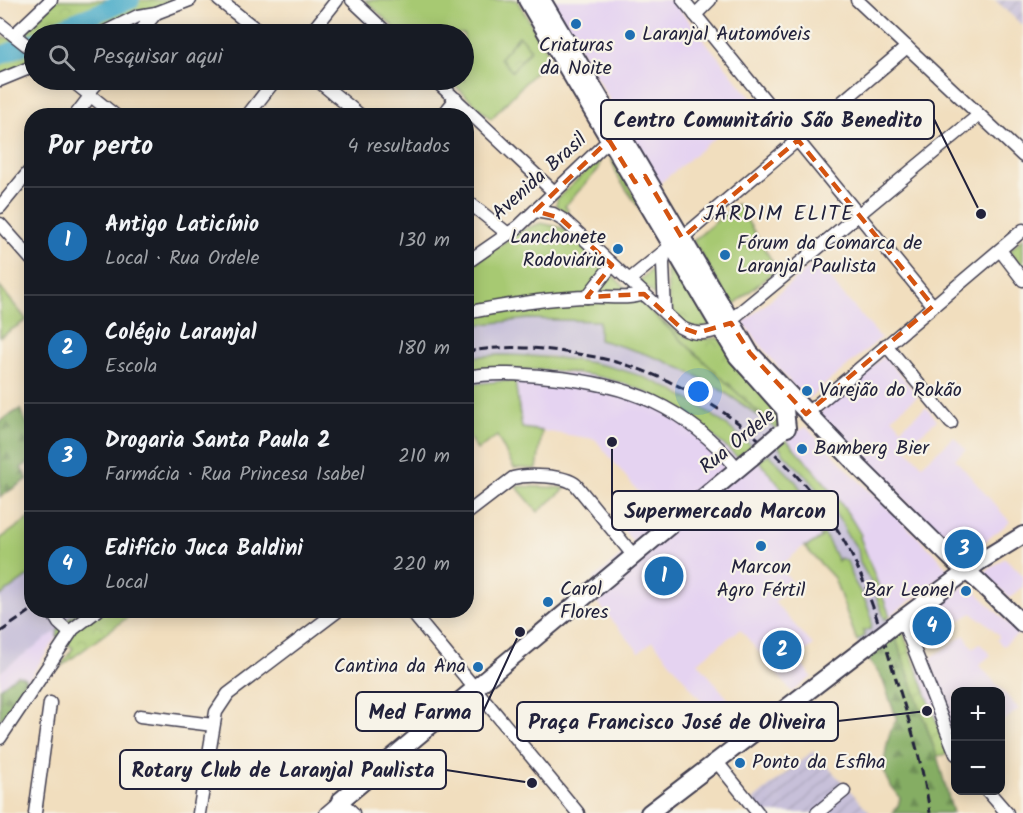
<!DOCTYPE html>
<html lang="pt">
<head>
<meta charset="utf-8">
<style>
	body { margin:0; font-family:Kalam,sans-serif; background:#20242c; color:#f1f3f6 }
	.controls { position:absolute; right:18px; bottom:18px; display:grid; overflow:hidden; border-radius:12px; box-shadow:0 3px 15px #0003 }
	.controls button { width:54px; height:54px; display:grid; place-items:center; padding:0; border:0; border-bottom:2px solid #363941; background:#171b24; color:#f1f3f6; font:30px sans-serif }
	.you { position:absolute; left:699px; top:392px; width:21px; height:21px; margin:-15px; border:4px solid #fff; border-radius:50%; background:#1a73e8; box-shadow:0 0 0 9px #1a73e833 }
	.badge { display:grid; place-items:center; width:39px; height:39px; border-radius:50%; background:#1f6fb2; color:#fff; font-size:20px; font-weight:700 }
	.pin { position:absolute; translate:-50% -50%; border:3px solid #fff; box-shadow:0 2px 6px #0006 }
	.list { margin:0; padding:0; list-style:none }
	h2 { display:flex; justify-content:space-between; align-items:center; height:78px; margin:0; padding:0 24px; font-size:26px }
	h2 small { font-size:20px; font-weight:400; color:#9ea1a6 }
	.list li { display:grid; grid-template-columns:39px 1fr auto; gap:18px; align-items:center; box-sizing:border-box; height:108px; padding:0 24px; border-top:2px solid #363941 }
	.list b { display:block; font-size:22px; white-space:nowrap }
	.list p { margin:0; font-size:20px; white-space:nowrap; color:#9ea1a6 }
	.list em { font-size:20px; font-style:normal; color:#9ea1a6 }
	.icon { flex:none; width:33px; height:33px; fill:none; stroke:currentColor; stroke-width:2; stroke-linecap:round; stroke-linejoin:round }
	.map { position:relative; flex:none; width:1023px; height:813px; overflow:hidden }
	.search { position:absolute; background:#171b24; box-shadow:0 3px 15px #0003; left:24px; top:24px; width:450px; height:66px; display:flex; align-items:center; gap:15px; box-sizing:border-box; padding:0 21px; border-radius:33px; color:#9ea1a6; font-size:22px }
	.panel { position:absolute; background:#171b24; box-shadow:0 3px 15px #0003; left:24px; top:108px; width:450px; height:510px; border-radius:24px }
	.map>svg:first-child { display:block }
</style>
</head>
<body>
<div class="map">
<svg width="1023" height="813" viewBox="0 0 1023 813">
	<defs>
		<pattern id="industrial-furrows" width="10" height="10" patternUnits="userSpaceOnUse" patternTransform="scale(1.5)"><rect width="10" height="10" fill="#c7c0d9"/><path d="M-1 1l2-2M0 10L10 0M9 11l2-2" fill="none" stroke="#aba5bb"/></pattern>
		<pattern id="forest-firs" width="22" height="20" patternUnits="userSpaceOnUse" patternTransform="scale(1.5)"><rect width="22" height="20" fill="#85ad64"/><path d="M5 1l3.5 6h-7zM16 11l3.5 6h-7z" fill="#6c8c54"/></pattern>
		<pattern id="park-crowns" width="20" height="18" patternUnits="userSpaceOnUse" patternTransform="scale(1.5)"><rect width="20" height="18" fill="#a7c972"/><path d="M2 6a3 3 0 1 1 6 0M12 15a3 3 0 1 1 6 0" fill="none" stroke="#8fac64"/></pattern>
	</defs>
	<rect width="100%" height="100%" fill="#f7f3e8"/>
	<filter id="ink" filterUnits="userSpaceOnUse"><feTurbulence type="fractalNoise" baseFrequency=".0167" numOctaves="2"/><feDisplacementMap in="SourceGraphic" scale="12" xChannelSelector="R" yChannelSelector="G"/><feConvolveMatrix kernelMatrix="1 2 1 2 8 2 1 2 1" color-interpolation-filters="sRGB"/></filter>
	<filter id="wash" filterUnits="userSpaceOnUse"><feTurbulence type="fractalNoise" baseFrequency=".008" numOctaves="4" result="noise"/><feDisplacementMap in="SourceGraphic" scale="24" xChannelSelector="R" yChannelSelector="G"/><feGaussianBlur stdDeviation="1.35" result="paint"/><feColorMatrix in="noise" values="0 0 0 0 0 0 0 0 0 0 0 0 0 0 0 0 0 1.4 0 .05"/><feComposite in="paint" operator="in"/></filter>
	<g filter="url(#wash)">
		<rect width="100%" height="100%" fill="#f1debe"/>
		<g fill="#e5d3f1">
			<path d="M551 0H672L756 104 659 184Z"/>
			<path d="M818 260 838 289 881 338 805 401 743 323Z"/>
			<path d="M884 356 918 396 892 417 901 428 926 407 937 420 905 447 922 465 954 437 966 450 955 459 1010 522 966 556 960 555 819 416V413Z"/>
			<path d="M515 368 593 376 628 385 651 394 674 407 708 432 737 457 753 447 759 462 822 537 808 546H804L779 567 795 585 774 602 813 645 797 658 812 677 792 692 740 629 698 662 749 725 732 738 653 641 639 652 594 599 603 591 593 579 634 544 622 528 649 505 595 439 510 426 477 450 467 434V372Z"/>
			<path d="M806 427 865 487 876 498H878L937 556 949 571 890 616 860 537 786 439 792 433Z"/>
			<path d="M1005 558 1023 575V586L1010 598 985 575 986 571Z"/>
			<path d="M965 585H969L1019 634 1003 646 997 640 999 637 998 634 982 619 980 620 972 613 951 626 937 606Z"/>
			<path d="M57 632V637L0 722V672L52 633Z"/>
			<path d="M964 635 973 648 980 644 991 655 979 665 1019 709 1001 723 1000 692H956L955 753 949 754 916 668Z"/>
		</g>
		<g fill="url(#industrial-furrows)">
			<path d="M995 0H1023V26Z"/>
			<path d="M813 751 871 813H752L754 799Z"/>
		</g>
		<g fill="#c7c0d9">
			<path d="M528 319 599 321V340L638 351 678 366 739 401 777 430 837 496 852 518 861 535 860 537 890 616 888 618 899 632 867 657 857 641 865 635 847 579 826 537 795 496 753 447 704 408 677 391 646 377 580 360 548 356 499 355 467 357V326Z"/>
			<path d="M31 574 32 610 80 611 65 621 57 632 52 634 0 672V596Z"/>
		</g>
		<g fill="#a7c972" stroke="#647656" stroke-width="1.5">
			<path d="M109 0H175L154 8 137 11 90 34H34V61L0 77V38L24 37Z"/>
			<path d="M365 0H517L550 56 491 119 449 80H464V34H401Z"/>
			<path d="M610 154 659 237 617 176Z"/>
			<path d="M598 160 600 162 598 170 565 206 568 210 567 213 556 205 557 199Z"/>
			<path d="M737 204 777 269 732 306 693 241Z"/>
			<path d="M541 223 562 228 777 430C746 406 714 383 678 367 653 355 625 347 599 340V321L528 319 467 326 466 269 522 230Z"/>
			<path d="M0 287 27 320 0 337Z"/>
			<path d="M499 355C610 357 668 374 753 447L737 457C709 432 678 406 643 391 589 367 525 368 467 372V357Z"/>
			<path d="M501 381H515L522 428 542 431 537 469 514 468 497 436 477 450 467 434V391L473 384Z"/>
			<path d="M786 439C815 471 840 497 861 535L860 537 890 616 885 620 871 582 860 563 858 549 845 532 844 526 828 504 824 496 818 492 812 482 784 454 778 445Z"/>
			<path d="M769 454 796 482 808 500V505L822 517 824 524 819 528 826 537 838 561 840 558 847 561C849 565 850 570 851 575 858 591 875 610 871 629L863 631 865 636 857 641 834 578 804 546H808L822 537 759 461Z"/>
			<path d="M516 486 566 488 538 512Z"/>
			<path d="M31 517V574L0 596V539Z"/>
		</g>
		<g fill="url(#forest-firs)" stroke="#546850" stroke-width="1.5">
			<path d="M20 409 31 432V461L21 468 28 479 0 497V421Z"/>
			<path d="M895 636 937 756 953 813H893L898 806 900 798C895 792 886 782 885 774 883 761 888 728 897 720L882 678 867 657Z"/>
			<path d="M17 675 24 677 27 682 0 722V688Z"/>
		</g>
		<g fill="url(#park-crowns)" stroke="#647656" stroke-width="1.5">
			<path d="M55 0H109L24 37 23 34Z"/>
			<path d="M519 36 531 49 512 71 500 58Z"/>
			<path d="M1023 238V269L1010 250Z"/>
			<path d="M671 256 710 325C703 329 700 328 692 327 663 320 668 282 667 259Z"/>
			<path d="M657 265 659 299 639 281Z"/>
			<path d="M658 318 687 337 702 339 719 338 780 410 782 421 777 430Z"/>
			<path d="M80 611H136L59 668 73 648 57 637C57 624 70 617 80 611Z"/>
			<path d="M902 630 949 754 937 756 895 636Z"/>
		</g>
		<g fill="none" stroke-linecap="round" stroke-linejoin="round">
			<g stroke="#49acc9" stroke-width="18">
				<path d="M48 34 69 24 131 0"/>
				<path d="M0 56 34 41"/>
			</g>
		</g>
	</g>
	<g filter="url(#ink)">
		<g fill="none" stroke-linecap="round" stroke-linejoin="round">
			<g stroke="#413e4f" stroke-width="15">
				<g id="minor">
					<path d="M219 0 262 34"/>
					<path d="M352 0 388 34"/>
					<path d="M683 0 933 306"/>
					<path d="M857 0 1023 156"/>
					<path d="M695 15 710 0"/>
					<path d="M0 24 34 51"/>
					<path d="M101 34 138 16 156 13 190 0"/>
					<path d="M138 34 156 13"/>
					<path d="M310 34 337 0"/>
					<path d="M14 35 51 0"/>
					<path d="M0 80 34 66"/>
					<path d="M71 80 116 116"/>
					<path d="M317 80 361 116"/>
					<path d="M435 80 554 192"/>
					<path d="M88 93 100 80"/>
					<path d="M75 116 91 95"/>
					<path d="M247 116 275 80"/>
					<path d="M442 116 456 99"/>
					<path d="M466 200 508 234"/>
					<path d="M0 207 32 168"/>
					<path d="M535 211 553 214 565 221 680 327C694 335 706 335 721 328L979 115"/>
					<path d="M0 224 32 260"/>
					<path d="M682 238 907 47"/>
					<path d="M1000 250 1023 280"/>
					<path d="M665 251 663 263 665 313"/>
					<path d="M466 263 518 227 609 140"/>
					<path d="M629 280 666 250"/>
					<path d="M587 297 612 265"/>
					<path d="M466 313C506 305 548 298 588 297 607 296 627 300 644 294"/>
					<path d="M886 345 951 423"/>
					<path d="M466 377C494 372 521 374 549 377 629 384 685 406 738 469"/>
					<path d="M806 414 1023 230"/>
					<path d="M466 514 513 478C527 474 565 475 576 485L633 555"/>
					<path d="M51 610 59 623 70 633"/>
					<path d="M410 610 578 813"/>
					<path d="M902 619 956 754"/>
					<path d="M140 716 213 725"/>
					<path d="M0 738 73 629 98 610"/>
					<path d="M716 761 758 813"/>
					<path d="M987 790 1007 813"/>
					<path d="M35 813 50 703"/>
					<path d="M199 813 216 712 228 694 339 610"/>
					<path d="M326 813 340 801 353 813"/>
					<path d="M817 813 844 791"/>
				</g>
			</g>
			<g stroke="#413e4f" stroke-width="20">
				<g id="major">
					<path d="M527 0 737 356 785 410 787 428"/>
					<path d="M542 0 750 353 861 469 956 563 977 580 1023 624"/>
					<path d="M894 625 979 562 1023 535"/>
					<path d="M335 813 340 801 752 457"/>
					<path d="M649 813 867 646"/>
				</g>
			</g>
			<use href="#minor" stroke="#fff" stroke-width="12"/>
			<use href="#major" stroke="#fff" stroke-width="16"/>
			<g stroke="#22223b" stroke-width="3" stroke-dasharray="9 4.5" stroke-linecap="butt">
				<path d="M466 352C504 344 546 348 584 355 691 372 798 453 849 550 869 589 881 631 894 673 909 719 923 765 930 813"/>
				<path d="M0 632 32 610"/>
			</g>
			<g stroke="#413e4f" stroke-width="20" stroke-linecap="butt">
				<g id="major-bridge">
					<path d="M752 457 780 433"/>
					<path d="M867 646 894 625"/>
				</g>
			</g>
			<use href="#major-bridge" stroke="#fff" stroke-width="16"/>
		</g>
	</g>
	<path fill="none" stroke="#d45411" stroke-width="4.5" stroke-dasharray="12 8" stroke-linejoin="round" d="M609 140 635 182 645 176 682 238 798 140 933 306 806 414 750 353 731 323 697 333 680 327 644 294 587 297 612 265 560 218 535 211Z"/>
	<g fill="#1f6fb2" stroke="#f7f3e8" stroke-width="2">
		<circle cx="576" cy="24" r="6"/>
		<circle cx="630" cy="35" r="6"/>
		<circle cx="618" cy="249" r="6"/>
		<circle cx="725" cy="255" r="6"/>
		<circle cx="807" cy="391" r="6"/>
		<circle cx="802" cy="449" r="6"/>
		<circle cx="761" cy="546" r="6"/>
		<circle cx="966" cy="591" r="6"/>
		<circle cx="548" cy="602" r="6"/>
		<circle cx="478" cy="667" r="6"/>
		<circle cx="740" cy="763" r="6"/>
	</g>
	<g text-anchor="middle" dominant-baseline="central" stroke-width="4.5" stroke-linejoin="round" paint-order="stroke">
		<g font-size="20" fill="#22223b" stroke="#f7f3e8" text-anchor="start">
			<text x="642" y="35">Laranjal Automóveis</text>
			<text x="576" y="46" text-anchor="middle">Criaturas<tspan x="576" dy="23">da Noite</tspan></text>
			<text x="606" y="238" text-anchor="end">Lanchonete<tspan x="606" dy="23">Rodoviária</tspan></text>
			<text x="737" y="244">Fórum da Comarca de<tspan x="737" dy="23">Laranjal Paulista</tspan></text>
			<text x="819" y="391">Varejão do Rokão</text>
			<text x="814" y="449">Bamberg Bier</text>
			<text x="761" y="568" text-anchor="middle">Marcon<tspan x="761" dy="23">Agro Fértil</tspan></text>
			<text x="560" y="590">Carol<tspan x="560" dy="23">Flores</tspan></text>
			<text x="954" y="591" text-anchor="end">Bar Leonel</text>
			<text x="466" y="667" text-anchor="end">Cantina da Ana</text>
			<text x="752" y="763">Ponto da Esfiha</text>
		</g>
		<g font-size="20" fill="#22223b" stroke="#f7f3e8">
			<text transform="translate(540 177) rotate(-42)">Avenida Brasil</text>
			<text transform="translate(738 442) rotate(-39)">Rua Ordele</text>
		</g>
		<g font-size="21" letter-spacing="1.5" fill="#22223b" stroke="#f7f3e8">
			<text x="779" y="214">JARDIM ELITE</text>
		</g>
	</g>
	<path fill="none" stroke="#22223b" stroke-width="2" d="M981 214L934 119M612 442L612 510M520 632L483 712M927 711L838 721M532 783L446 770"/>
	<g fill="#22223b" stroke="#f7f3e8" stroke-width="2">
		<circle cx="981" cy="214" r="6"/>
		<circle cx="612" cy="442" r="6"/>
		<circle cx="520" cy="632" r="6"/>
		<circle cx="927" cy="711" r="6"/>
		<circle cx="532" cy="783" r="6"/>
	</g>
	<g fill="#f7f3e8" stroke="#22223b" stroke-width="2">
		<rect x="601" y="100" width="333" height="39" rx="6"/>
		<rect x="612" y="491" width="226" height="39" rx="6"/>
		<rect x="356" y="692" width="127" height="39" rx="6"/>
		<rect x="517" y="702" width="321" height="39" rx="6"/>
		<rect x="120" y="750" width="326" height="39" rx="6"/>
	</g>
	<g font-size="21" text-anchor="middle" font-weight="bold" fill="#22223b">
		<text x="768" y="127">Centro Comunitário São Benedito</text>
		<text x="725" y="518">Supermercado Marcon</text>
		<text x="420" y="719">Med Farma</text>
		<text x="677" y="729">Praça Francisco José de Oliveira</text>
		<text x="283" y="777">Rotary Club de Laranjal Paulista</text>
	</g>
</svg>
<div class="controls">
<button>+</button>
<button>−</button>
</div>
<div class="you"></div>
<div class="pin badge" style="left:664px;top:576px">1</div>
<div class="pin badge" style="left:782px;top:650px">2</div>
<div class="pin badge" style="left:964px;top:549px">3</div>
<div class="pin badge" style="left:932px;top:626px">4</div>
<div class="search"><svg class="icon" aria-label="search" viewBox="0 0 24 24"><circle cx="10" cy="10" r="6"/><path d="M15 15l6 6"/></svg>Pesquisar aqui</div>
<section class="panel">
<h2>Por perto<small>4 resultados</small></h2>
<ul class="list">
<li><span class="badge">1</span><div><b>Antigo Laticínio</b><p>Local · Rua Ordele</p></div><em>130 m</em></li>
<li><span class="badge">2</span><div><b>Colégio Laranjal</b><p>Escola</p></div><em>180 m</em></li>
<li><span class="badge">3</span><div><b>Drogaria Santa Paula 2</b><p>Farmácia · Rua Princesa Isabel</p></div><em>210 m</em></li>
<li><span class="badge">4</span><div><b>Edifício Juca Baldini</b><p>Local</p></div><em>220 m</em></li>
</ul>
</section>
</div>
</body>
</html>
